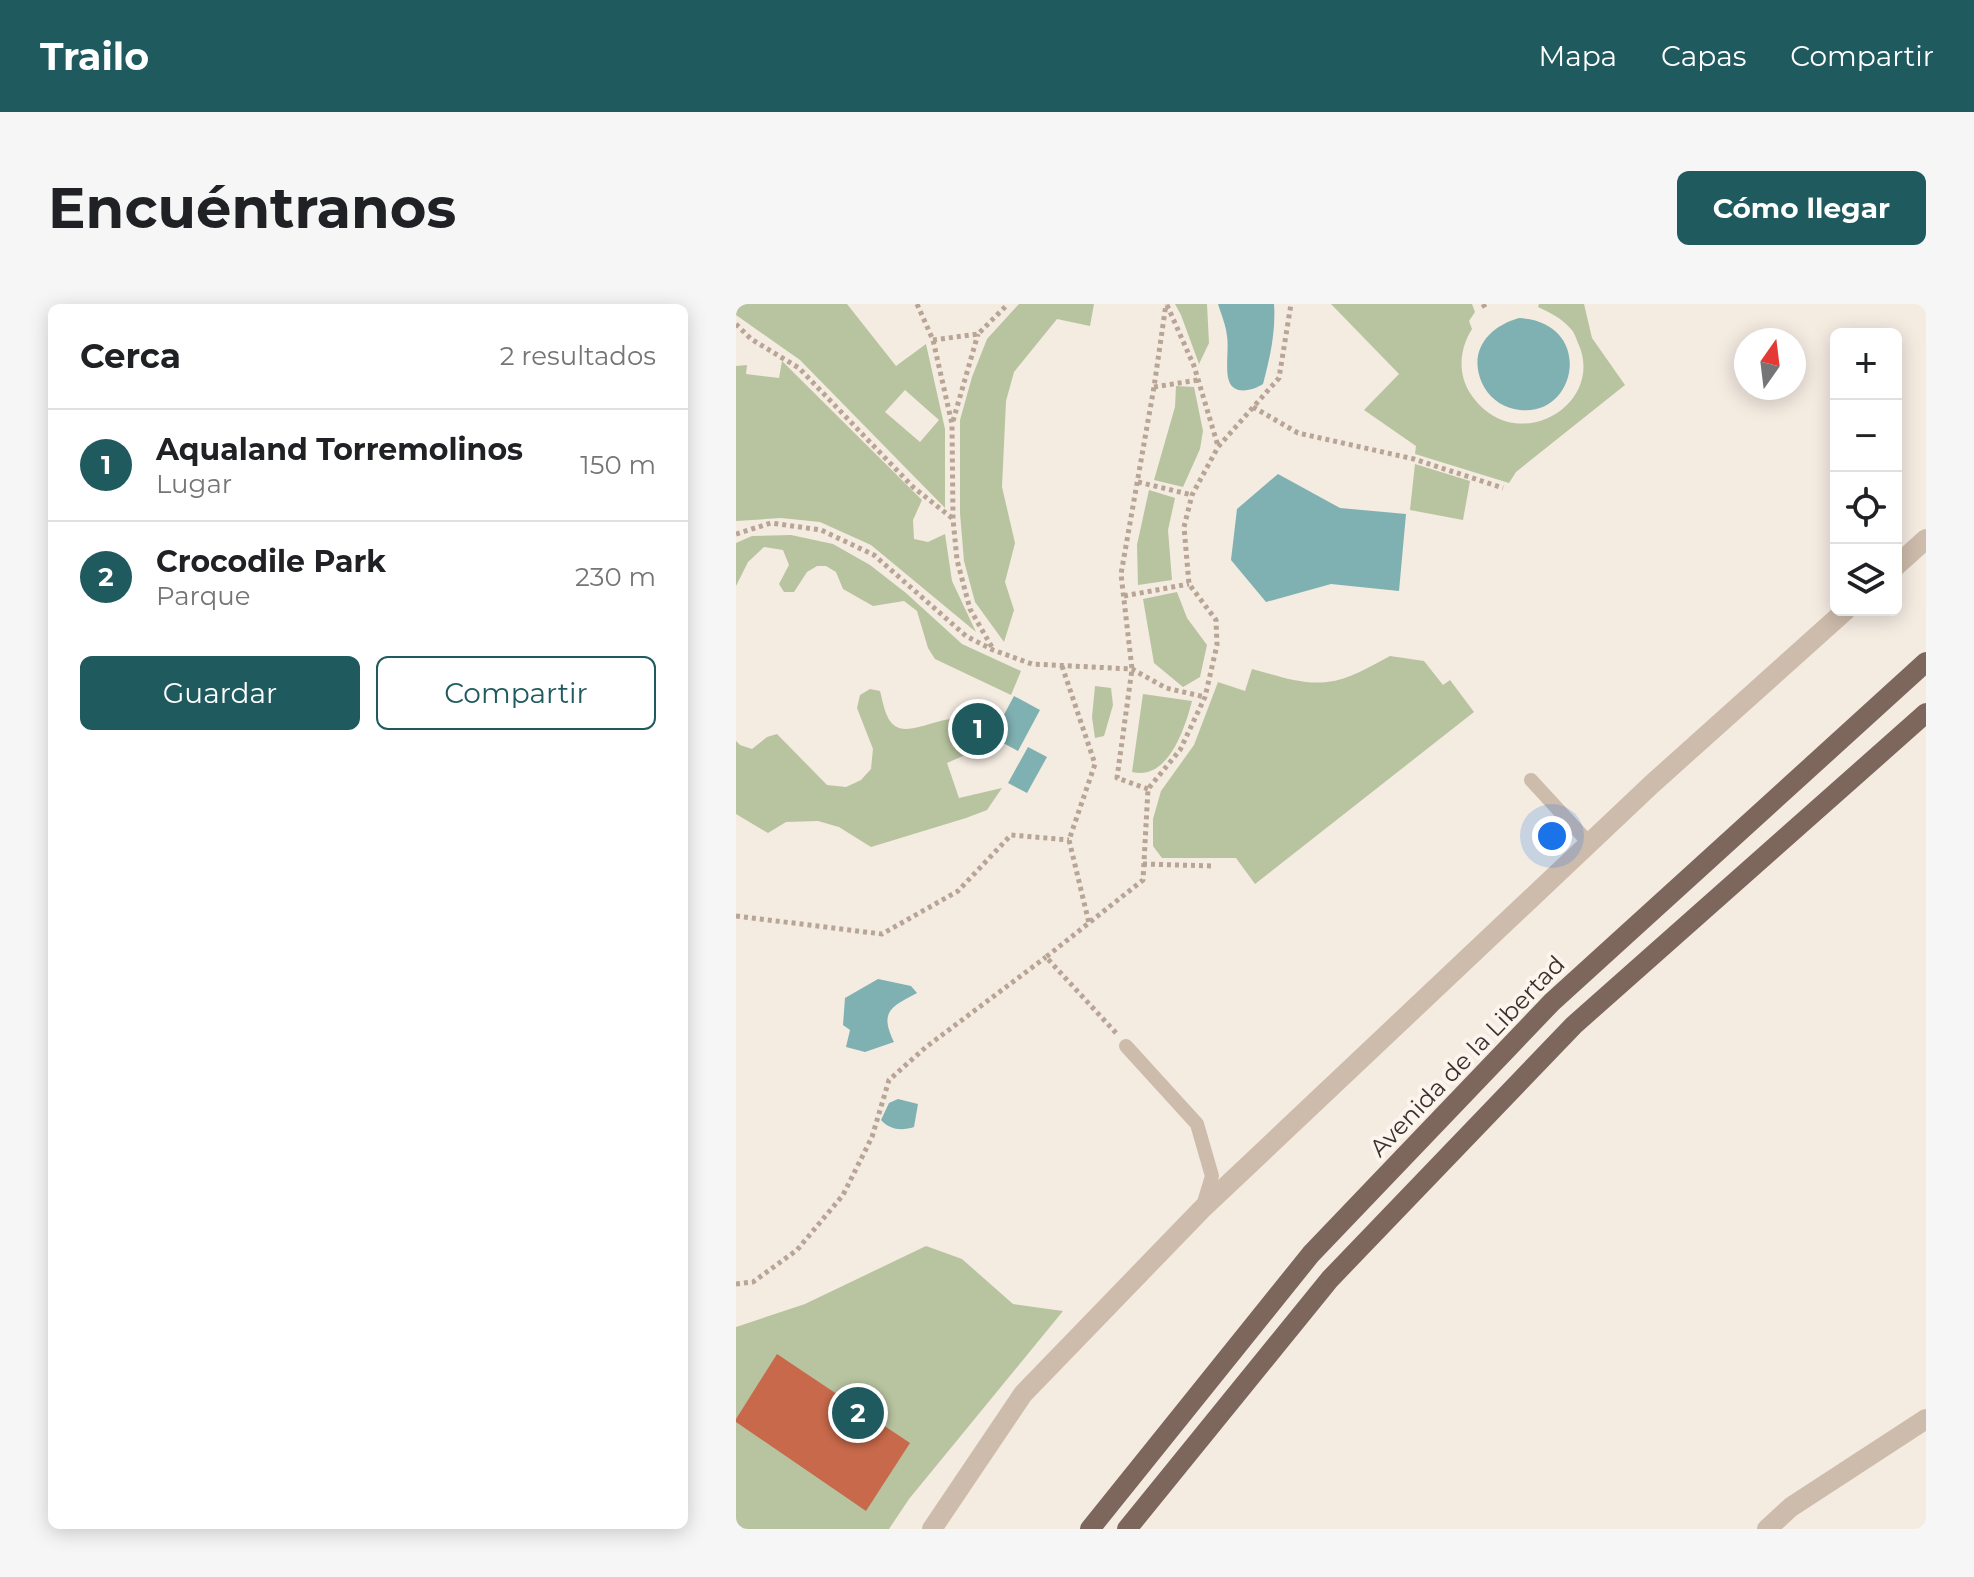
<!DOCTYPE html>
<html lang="es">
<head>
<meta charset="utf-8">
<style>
	body { margin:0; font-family:Montserrat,sans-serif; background:#f6f6f6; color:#202124 }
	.controls { position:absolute; right:24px; top:24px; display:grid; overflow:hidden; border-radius:12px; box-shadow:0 4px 20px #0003 }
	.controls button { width:72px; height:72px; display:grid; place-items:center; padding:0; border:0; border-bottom:2px solid #e0e0e0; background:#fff; color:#202124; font:40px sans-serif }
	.compass { position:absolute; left:998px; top:24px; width:72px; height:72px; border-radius:50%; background:#fff; box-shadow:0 4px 20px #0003; rotate:14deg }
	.you { position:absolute; left:816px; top:532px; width:28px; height:28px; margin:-20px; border:6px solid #fff; border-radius:50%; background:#1a73e8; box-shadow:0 0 0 12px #1a73e833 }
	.badge { display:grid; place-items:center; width:52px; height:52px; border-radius:50%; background:#1f5a5e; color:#fff; font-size:26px; font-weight:700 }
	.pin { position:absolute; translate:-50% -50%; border:4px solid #fff; box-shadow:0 2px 8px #0006 }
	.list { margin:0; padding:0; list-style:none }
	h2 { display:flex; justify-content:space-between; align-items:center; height:104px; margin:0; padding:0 32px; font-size:34px }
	h2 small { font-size:26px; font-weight:400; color:#757577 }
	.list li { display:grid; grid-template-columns:52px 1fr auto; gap:24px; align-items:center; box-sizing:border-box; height:112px; padding:0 32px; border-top:2px solid #e0e0e0 }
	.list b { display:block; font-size:30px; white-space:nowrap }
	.list p { margin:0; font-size:26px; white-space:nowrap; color:#757577 }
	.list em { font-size:26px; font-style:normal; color:#757577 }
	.actions { display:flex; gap:16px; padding:24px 32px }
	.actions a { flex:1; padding:18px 0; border:2px solid #1f5a5e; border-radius:12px; text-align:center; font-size:28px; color:#1f5a5e }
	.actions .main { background:#1f5a5e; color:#fff }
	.icon { flex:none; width:44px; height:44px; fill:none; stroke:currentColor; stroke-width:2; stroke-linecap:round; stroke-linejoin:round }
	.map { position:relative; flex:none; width:1190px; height:1225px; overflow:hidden; border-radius:12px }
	header { display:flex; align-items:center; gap:48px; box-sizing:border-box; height:112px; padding:0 40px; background:#1f5a5e; color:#fff }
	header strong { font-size:38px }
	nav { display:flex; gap:44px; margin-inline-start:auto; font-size:28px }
	.intro { display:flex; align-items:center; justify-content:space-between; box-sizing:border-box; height:192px; padding:0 48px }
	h1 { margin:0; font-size:56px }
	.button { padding:20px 36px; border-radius:12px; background:#1f5a5e; color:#fff; font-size:28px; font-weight:700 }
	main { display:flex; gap:48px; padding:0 48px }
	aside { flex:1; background:#fff; border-radius:12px; box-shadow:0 4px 20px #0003 }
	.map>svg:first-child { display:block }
</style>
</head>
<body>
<header>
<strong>Trailo</strong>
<nav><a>Mapa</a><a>Capas</a><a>Compartir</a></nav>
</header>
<div class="intro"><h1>Encuéntranos</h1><a class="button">Cómo llegar</a></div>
<main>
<aside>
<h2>Cerca<small>2 resultados</small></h2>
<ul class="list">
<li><span class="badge">1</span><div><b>Aqualand Torremolinos</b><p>Lugar</p></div><em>150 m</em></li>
<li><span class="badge">2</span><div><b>Crocodile Park</b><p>Parque</p></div><em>230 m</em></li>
</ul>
<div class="actions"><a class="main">Guardar</a><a>Compartir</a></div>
</aside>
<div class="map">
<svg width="1190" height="1225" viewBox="0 0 1190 1225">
	<rect width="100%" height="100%" fill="#f4ebe1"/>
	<g fill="#b8c4a0" fill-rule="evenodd">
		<path d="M0 0H111L160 62 190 40 209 125V204L64 56 0 11ZM169 86 203 116 184 138 149 108Z"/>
		<path d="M283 0H358L354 22 321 15 278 68 270 97 266 183 279 239 269 278 278 306 268 338 239 298 228 257 224 209V116L236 73 251 35Z"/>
		<path d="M439 0H471L473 39 463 60 445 11Z"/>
		<path d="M595 0H736L739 8 733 17 736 25C724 44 721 68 734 89 778 156 871 101 842 39 840 34 838 27 833 23 825 14 813 8 802 3L803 0H848L856 34 889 81 780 168 773 179 679 150 680 142 628 106 663 70Z"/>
		<path d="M46 57 186 196 177 216 178 235 192 238 209 230 216 277 240 328 135 241 84 218 45 214 0 217V62L11 61 10 70 43 74Z"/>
		<path d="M440 82 458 83 467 127 464 145 447 183 418 176 439 103Z"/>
		<path d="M679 160 734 177 727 216 674 206Z"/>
		<path d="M413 186 439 194 432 226 436 276 402 281 401 241Z"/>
		<path d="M55 231 97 240 134 261 170 289 226 340 285 367 275 391 199 355 192 344 181 307 168 297 137 302 107 285 100 268 90 262H81L71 268 58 288H48L43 280 53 261 47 246 28 243 12 258 0 282V239L16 232Z"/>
		<path d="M441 288 451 314 471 341 464 373 447 383 418 359 407 295Z"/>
		<path d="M654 352 688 357 707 381 714 376 738 408 519 580 500 554H426L417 542V515L425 487 458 441 482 378 509 387 516 365C540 371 566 381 591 378 613 376 635 362 654 352Z"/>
		<path d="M359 382 375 384 377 401 368 432 359 434 356 413Z"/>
		<path d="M134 385 144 387C147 398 149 415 159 422 173 432 204 413 221 415 232 416 240 422 250 428L226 435 229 451 211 459 223 494 266 484 251 506 230 514 135 543 103 523 82 517 50 518 32 529 0 510V437L4 441 16 445 31 433 41 430 91 481 110 483 125 476 135 465 137 445 121 404 124 391Z"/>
		<path d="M407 390 456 397C449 424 432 477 396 468Z"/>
		<path d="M190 942 226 955 277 1000 327 1007 173 1195 153 1225H0V1023L69 1000Z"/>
	</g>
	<g fill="#7fb0b2">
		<path d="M482 0H538C540 27 534 54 527 80 518 86 498 92 493 77 489 67 493 44 491 32 490 21 485 10 482 0Z"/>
		<path d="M783 14C861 18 841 119 778 105 764 102 752 92 746 79 732 47 752 23 783 14Z"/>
		<path d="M542 170 604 204 670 210 663 287 595 280 530 298 495 256 501 205Z"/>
		<path d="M278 392 304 406 282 447 256 433Z"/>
		<path d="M292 443 311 453 291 489 272 479Z"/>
		<path d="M142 675 175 682 181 689C155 703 143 707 158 738L129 748 110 743 114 726 107 721 109 694Z"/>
		<path d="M162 795 182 800 178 823C166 827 154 826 145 816L153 799Z"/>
	</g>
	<path fill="#c8694b" d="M41 1050 174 1139 130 1207 0 1118V1115Z"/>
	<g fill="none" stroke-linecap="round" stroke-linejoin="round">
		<g stroke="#b9a596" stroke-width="5" stroke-dasharray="4 4" stroke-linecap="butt">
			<path d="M181 0 197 36 216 120 217 215 221 256 234 305 257 345"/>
			<path d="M747 0 751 7"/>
			<path d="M431 1 458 62 482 142"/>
			<path d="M0 20 15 35 63 64 177 183 216 214"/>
			<path d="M197 36 242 30 272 0"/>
			<path d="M418 83 462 76"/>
			<path d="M517 103 562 129 678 155 767 184"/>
			<path d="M217 117 242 30"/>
			<path d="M402 178 456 191"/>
			<path d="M0 230 35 219 85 226 138 251 230 332 257 346 296 360 396 365 430 384 469 393"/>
			<path d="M388 292 453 280"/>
			<path d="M326 362 359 460 333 536 353 619"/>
			<path d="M412 485 381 474 396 365 385 270 418 83 430 0"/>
			<path d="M407 560 478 562"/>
			<path d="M0 612 146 630 222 587 275 531 333 536"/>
			<path d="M380 729 310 653 407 576 412 485 444 446 469 393 481 341 480 316 453 280 448 223 456 191 482 143 543 74 555 0"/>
			<path d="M0 980 17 978 61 946 107 891 136 833 153 776 190 743 310 653"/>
		</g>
		<g stroke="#cdbbac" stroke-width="14">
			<path d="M795 476 853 539"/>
			<path d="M390 742 461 820 476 872 466 905"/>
		</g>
		<g stroke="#cdbbac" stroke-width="20">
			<path d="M1160 262 1190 235"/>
			<path d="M196 1225 287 1090 466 905 916 480 1110 306"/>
			<path d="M1031 1225 1055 1203 1190 1115"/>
		</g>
		<g stroke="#7d675c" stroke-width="20">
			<path d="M354 1225 575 950 816 698 1190 358"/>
			<path d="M391 1225 594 975 838 721 1190 409"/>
		</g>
	</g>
	<g text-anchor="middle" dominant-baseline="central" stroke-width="8" stroke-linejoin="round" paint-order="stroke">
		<g font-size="24" fill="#3b302b" stroke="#fbf5ee">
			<text transform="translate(731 752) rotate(-46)">Avenida de la Libertad</text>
		</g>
	</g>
</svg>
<div class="controls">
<button>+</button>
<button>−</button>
<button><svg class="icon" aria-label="locate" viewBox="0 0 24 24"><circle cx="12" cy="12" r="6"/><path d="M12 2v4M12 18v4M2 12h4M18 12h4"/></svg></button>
<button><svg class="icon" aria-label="layers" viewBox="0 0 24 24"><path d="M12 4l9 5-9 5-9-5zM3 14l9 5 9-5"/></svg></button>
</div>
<svg class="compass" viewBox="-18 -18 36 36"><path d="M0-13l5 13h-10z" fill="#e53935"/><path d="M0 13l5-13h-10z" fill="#757577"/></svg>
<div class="you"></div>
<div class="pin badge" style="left:242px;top:425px">1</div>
<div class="pin badge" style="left:122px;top:1109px">2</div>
</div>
</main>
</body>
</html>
